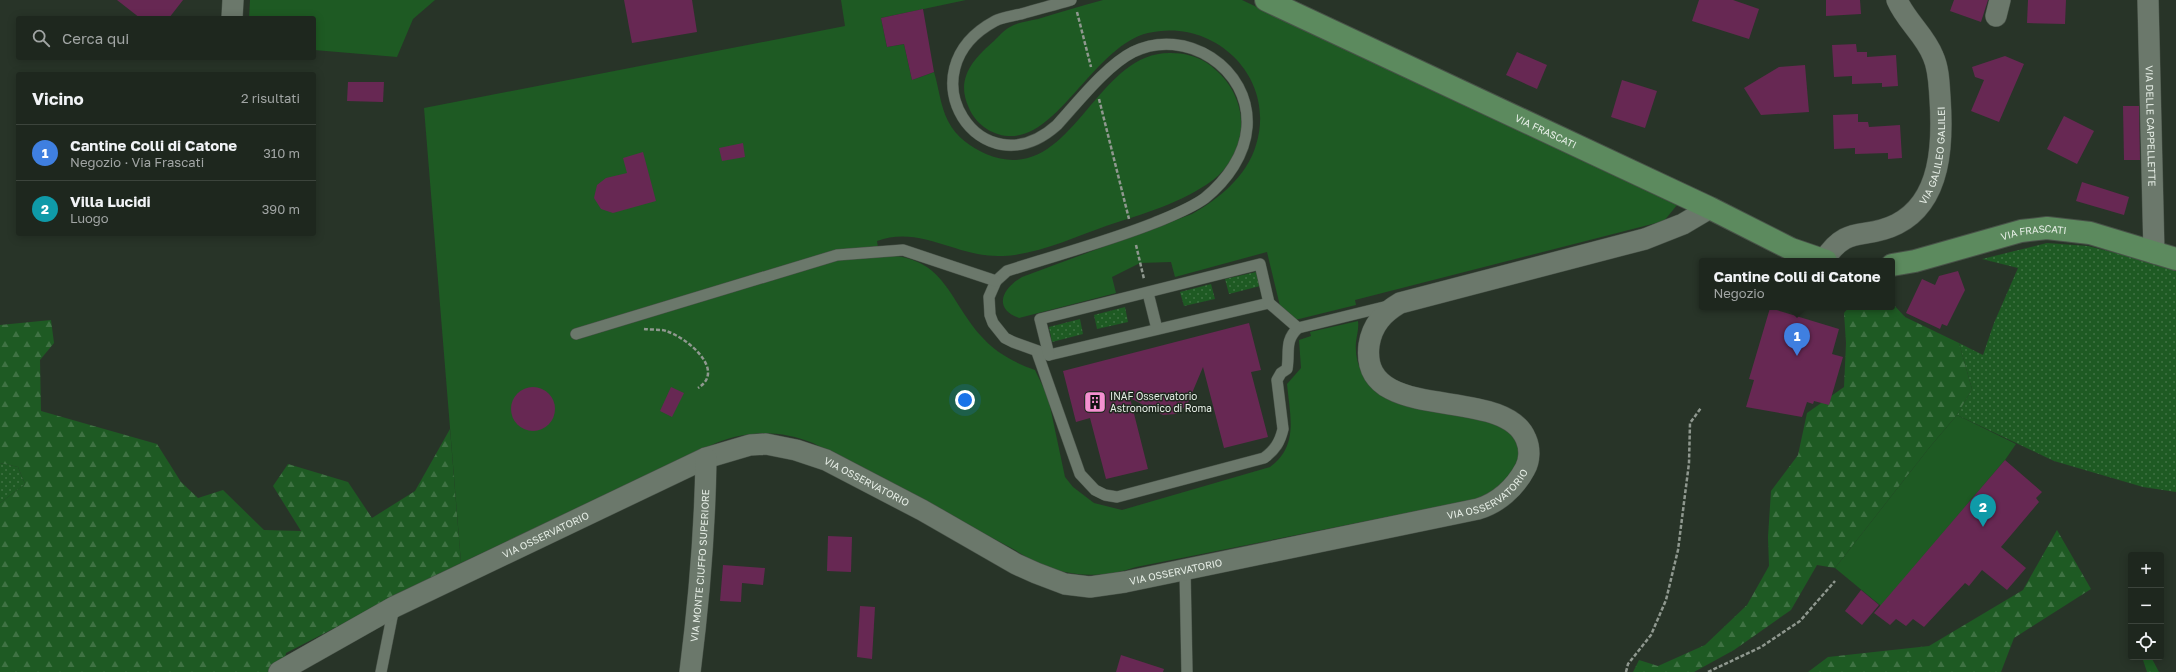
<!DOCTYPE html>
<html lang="it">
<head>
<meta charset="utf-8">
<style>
	body { margin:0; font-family:"Golos Text",sans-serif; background:#2b332b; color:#f1f3f6 }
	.controls { position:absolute; right:12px; bottom:12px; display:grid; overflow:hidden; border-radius:4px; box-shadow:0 2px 10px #0003 }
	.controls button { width:36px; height:36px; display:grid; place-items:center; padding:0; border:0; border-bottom:1px solid #3c443c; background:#1e271e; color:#f1f3f6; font:20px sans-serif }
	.you { position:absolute; left:965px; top:400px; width:14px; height:14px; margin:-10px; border:3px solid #fff; border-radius:50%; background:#1a73e8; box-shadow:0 0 0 6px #1a73e833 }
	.badge { display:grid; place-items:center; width:26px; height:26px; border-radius:50%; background:#f591d1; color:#fff; font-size:13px; font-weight:700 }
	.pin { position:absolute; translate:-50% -33px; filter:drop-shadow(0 1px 2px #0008) }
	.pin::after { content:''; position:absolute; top:21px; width:14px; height:12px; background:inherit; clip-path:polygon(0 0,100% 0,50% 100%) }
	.popup { position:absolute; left:1699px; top:258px; width:196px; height:52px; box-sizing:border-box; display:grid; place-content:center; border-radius:4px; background:#1e271e; filter:drop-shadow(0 1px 3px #0005); font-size:13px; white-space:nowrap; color:#a1a5a4 }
	.popup b { font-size:15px; color:#f1f3f6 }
	.popup::after { content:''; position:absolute; left:50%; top:100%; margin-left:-8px; border:8px solid transparent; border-top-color:#1e271e }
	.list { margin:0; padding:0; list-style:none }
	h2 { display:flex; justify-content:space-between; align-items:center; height:52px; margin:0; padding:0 16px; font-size:17px }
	h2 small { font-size:13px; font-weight:400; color:#a1a5a4 }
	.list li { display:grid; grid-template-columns:26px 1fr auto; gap:12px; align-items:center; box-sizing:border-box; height:56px; padding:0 16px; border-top:1px solid #3c443c }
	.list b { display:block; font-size:15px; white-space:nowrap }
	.list p { margin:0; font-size:13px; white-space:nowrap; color:#a1a5a4 }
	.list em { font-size:13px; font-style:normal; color:#a1a5a4 }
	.icon { flex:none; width:22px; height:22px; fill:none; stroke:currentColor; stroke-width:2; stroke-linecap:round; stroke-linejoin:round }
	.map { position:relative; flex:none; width:2176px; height:672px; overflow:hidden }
	.search { position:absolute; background:#1e271e; box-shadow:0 2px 10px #0003; left:16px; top:16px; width:300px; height:44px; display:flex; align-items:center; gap:10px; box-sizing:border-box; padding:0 14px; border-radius:4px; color:#a1a5a4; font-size:15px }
	.panel { position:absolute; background:#1e271e; box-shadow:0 2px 10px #0003; left:16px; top:72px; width:300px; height:164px; border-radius:4px }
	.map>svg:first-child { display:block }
</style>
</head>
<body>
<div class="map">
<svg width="2176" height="672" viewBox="0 0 2176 672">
	<defs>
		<pattern id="grass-dots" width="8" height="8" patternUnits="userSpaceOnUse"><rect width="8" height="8" fill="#1e5a23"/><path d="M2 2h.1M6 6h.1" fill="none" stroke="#3f7243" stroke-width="1.8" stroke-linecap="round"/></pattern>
		<pattern id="forest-firs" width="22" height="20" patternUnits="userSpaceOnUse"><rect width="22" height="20" fill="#1e5a23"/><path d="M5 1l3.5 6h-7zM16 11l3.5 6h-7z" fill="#3f7243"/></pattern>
	</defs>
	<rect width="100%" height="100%" fill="#283428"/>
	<g fill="url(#grass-dots)">
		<path d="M2047 243 2088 246 2120 254 2126 253 2176 269V492L2143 487 2054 461 1957 415 1972 389 1959 343 1983 355 1994 323 2018 268 1982 259Z"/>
		<path d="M1256 272 1260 286 1229 294 1225 279Z"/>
		<path d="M1211 284 1215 299 1184 306 1180 292Z"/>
		<path d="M1125 307 1128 322 1097 329 1094 315Z"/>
		<path d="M1080 319 1083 334 1052 342 1049 327Z"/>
		<path d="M0 463 18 467 25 484 0 503Z"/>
	</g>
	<g fill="url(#forest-firs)">
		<path d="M1892 303 1905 317 1959 343 1972 389 1957 415 1929 448 1835 568 1817 565 1791 610 1734 650 1694 672H1633L1639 660 1658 666 1705 645 1747 605 1769 566 1768 537 1771 491 1798 455 1807 413 1844 387 1846 343 1844 313 1849 307H1892Z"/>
		<path d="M51 320 54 343 40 360 41 411 157 444 181 482 198 498 223 490 264 530 301 531 273 486 288 464 348 482 372 518 415 491 450 429 461 563 286 653 282 672H0V503L25 484 18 467 0 463V325Z"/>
		<path d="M2057 530 2091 589 2014 638 2001 672H1808L1828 657 1929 646 2023 590Z"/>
		<path d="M2142 657H2151L2159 672H2147Z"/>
	</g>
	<g fill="#1e5a23">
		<path d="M250 0H435L413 19 397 57 314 50V18H249Z"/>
		<path d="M841 0H966L881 18 887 47 904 44 912 80 934 72C939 88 940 105 948 121 956 137 971 147 986 154 1072 190 1093 51 1171 53 1184 53 1196 56 1207 63 1229 78 1243 102 1241 129 1239 149 1229 168 1213 180 1182 203 1142 214 1106 226 1072 238 1035 256 998 256 955 256 919 225 877 241L879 255C945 255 946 296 981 336 996 353 1015 363 1035 370L1048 397 1065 477 1073 487 1094 503 1122 510 1270 467C1299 446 1290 416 1287 384L1301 368 1299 340 1311 336 1310 332 1358 321C1359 328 1357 334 1356 342 1354 364 1364 381 1381 394L1493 416 1522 446 1515 476 1482 498 1136 567C1093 582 1052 575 1015 550L813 443C780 430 749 430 716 443L461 563 424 108 845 26Z"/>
		<path d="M1103 0H1242L1677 205 1664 221 1355 300 1356 305 1295 320 1280 306 1267 252 1175 277 1171 262 1140 263 1112 277 1116 293 1019 318C992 308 1003 288 1022 277L1192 214C1219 199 1247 176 1256 145 1277 78 1215 17 1148 33 1094 46 1058 140 1008 136 991 135 975 123 969 108 955 79 973 59 994 41 999 36 1004 30 1010 27 1018 22 1029 21 1038 19 1060 12 1081 6 1103 0Z"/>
		<path d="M1957 415 2016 444 2005 460 1881 606 1835 568 1929 448Z"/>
	</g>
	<g fill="#672853">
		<path d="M117 0H183L169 18H140Z"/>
		<path d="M624 0H692L697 32 632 43Z"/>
		<path d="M1699 0H1733L1759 9 1749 39 1692 21Z"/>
		<path d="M1826 0H1860L1861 14 1826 16Z"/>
		<path d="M1954 0H1988L1981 22 1950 11Z"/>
		<path d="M2028 0H2066L2065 24 2027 23Z"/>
		<path d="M923 9 934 72 912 80 904 44 887 47 881 18Z"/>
		<path d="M1856 44 1857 52H1867V57L1896 55 1898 86 1882 87V83L1852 84V76L1834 77 1832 45Z"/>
		<path d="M1517 52 1547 65 1537 89 1506 75Z"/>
		<path d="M2005 56 2024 64 1999 122 1971 111 1984 80 1975 77 1972 67Z"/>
		<path d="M1805 65 1809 112 1761 115 1744 88 1779 67Z"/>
		<path d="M1622 80 1657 91 1645 128 1611 117Z"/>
		<path d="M348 82H384L383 102 347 101Z"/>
		<path d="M2123 106H2139L2140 160H2124Z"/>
		<path d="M1858 114V122H1868L1869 127 1900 125 1902 158 1888 159V153L1855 154V148L1834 149 1833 115Z"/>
		<path d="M2064 116 2094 131 2077 164 2047 149Z"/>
		<path d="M743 143 745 157 722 161 719 148Z"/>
		<path d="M643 152 656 201 613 213 601 209 594 198 597 185 606 178 627 173 623 158Z"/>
		<path d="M2082 182 2129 197 2124 215 2076 201Z"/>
		<path d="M1958 271 1965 290 1947 326 1942 324 1940 329 1906 313 1922 279 1935 285 1939 276Z"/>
		<path d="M1770 308 1839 329 1832 354 1843 357 1829 405 1814 401 1813 404 1807 402 1802 417 1746 407 1754 380 1749 379Z"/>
		<path d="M1249 323 1261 370 1251 372 1268 437 1224 448 1203 367 1187 405 1176 414 1163 415 1130 398 1148 469 1106 479 1090 418 1076 422 1063 371Z"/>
		<path d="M671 387 684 393 672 417 660 411Z"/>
		<circle cx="533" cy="409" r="22"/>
		<path d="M2005 460 2042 492 2036 498 2039 502 2001 547 2026 568 2007 590 1982 570 1969 586 1965 583 1924 627 1913 619 1906 626 1896 619 1890 625 1874 613Z"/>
		<path d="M828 536 852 537 851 572 827 571Z"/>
		<path d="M723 565 765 568 763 585 742 583 741 602 720 601Z"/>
		<path d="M1861 590 1879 605 1862 625 1845 611Z"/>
		<path d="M860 606 875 607 872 659 857 657Z"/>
		<path d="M1121 655 1164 669 1163 672H1116Z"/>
	</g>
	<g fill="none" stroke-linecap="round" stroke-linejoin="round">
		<g stroke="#485248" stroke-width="12">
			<g id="lane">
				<path d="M1071 0C1054 5 1038 9 1021 14 1013 16 1002 17 995 21 902 71 981 193 1057 125 1078 102 1107 65 1133 52 1185 26 1251 68 1247 127 1245 155 1227 180 1205 198 1190 209 1171 216 1154 223 1106 242 1056 255 1007 271L996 281 989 297 990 315 993 323 1005 338 1013 342 1049 355 1269 303"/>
				<path d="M1148 293 1157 329"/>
				<path d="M576 334 837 255 903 250 996 281"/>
				<path d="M1037 352 1080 474 1095 490 1105 495 1117 497 1264 458C1275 450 1280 442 1283 429L1277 380 1281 373 1287 369C1290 352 1284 341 1298 328L1388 306"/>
				<path d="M1049 355 1040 319 1260 264 1269 303 1298 328"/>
				<path d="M1185 570 1187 672"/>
				<path d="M381 672 394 607"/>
			</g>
		</g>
		<g stroke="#485248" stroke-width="22">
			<g id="street">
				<path id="s1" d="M2148 0 2154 253"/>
				<path d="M1996 16 2000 0"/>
				<path d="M232 18 233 0"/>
				<path id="s2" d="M1824 260C1848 223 1864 241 1897 224 1942 201 1943 142 1940 98 1939 84 1939 69 1933 56 1925 35 1906 21 1897 0"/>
				<path id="s3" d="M279 672 394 607 706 458 750 445 766 444 796 450 826 460 922 510 1016 564 1036 573 1065 584 1090 587 1125 582 1478 509C1498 503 1515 488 1525 469 1530 460 1530 448 1526 439 1504 383 1359 427 1369 345 1372 325 1383 313 1400 303L1645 239 1683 224 1710 208"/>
				<path id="s4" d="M690 672C699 601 705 530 706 458"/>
			</g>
		</g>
		<g stroke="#485248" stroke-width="24">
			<g id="primary">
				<path id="s5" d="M1266 0 1710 208 1791 249 1826 261"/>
				<path id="s6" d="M1892 265 1915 261 2021 231 2047 228 2090 233 2176 259"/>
			</g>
		</g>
		<g stroke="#8f988f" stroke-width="2.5" stroke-dasharray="4 2" stroke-linecap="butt">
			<path d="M1077 12 1091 67"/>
			<path d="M1099 99 1129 219"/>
			<path d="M1136 245 1144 279"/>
			<path d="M644 329C651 330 660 329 666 331 686 337 727 370 698 388"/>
			<path d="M1626 672 1628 664 1651 635 1666 600 1678 550 1689 463 1690 423 1701 408"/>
			<path d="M1708 672 1761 647 1800 621 1835 581"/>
		</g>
		<use href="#lane" stroke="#6b786b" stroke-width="11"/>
		<use href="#street" stroke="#6b786b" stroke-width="21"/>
		<use href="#primary" stroke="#5c8a5e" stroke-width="22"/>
	</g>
	<defs>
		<g id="building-square" transform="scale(1.15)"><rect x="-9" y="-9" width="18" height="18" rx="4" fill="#f591d1" stroke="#1f2a1f"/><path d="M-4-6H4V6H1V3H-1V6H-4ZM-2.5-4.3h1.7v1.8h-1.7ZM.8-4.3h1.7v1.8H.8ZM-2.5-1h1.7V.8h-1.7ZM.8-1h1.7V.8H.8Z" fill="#111"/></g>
	</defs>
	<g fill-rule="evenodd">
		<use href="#building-square" x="1095" y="402"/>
	</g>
	<g text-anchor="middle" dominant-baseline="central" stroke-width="3" stroke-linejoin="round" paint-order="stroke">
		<g font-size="10" fill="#e6eee6" stroke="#1f2a1f">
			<text stroke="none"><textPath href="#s1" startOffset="126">VIA DELLE CAPPELLETTE</textPath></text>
			<text stroke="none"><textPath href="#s5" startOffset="309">VIA FRASCATI</textPath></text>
			<text stroke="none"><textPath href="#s2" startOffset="167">VIA GALILEO GALILEI</textPath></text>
			<text stroke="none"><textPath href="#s6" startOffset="146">VIA FRASCATI</textPath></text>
			<text stroke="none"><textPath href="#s3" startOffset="648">VIA OSSERVATORIO</textPath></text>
			<text stroke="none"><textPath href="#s3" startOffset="1308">VIA OSSERVATORIO</textPath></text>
			<text stroke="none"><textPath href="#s3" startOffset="300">VIA OSSERVATORIO</textPath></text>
			<text stroke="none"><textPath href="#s4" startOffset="107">VIA MONTE CIUFFO SUPERIORE</textPath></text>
			<text stroke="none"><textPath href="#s3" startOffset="984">VIA OSSERVATORIO</textPath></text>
		</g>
		<g font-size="10" fill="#e6eee6" stroke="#1f2a1f" text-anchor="start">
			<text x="1110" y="396">INAF Osservatorio<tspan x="1110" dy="12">Astronomico di Roma</tspan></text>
		</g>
	</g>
</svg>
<div class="controls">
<button>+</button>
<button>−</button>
<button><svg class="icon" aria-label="locate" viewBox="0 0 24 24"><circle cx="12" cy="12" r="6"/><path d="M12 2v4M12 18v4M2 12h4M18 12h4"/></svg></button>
</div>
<div class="you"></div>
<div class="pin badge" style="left:1797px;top:356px;background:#3f7fe0">1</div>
<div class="popup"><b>Cantine Colli di Catone</b>Negozio</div>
<div class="pin badge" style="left:1983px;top:527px;background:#0f9aa8">2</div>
<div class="search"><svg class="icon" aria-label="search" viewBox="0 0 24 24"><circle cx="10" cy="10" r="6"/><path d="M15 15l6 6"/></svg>Cerca qui</div>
<section class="panel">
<h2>Vicino<small>2 risultati</small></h2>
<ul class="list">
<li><span class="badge" style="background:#3f7fe0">1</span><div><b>Cantine Colli di Catone</b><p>Negozio · Via Frascati</p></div><em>310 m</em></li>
<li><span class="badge" style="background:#0f9aa8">2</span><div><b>Villa Lucidi</b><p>Luogo</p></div><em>390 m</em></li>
</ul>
</section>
</div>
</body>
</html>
